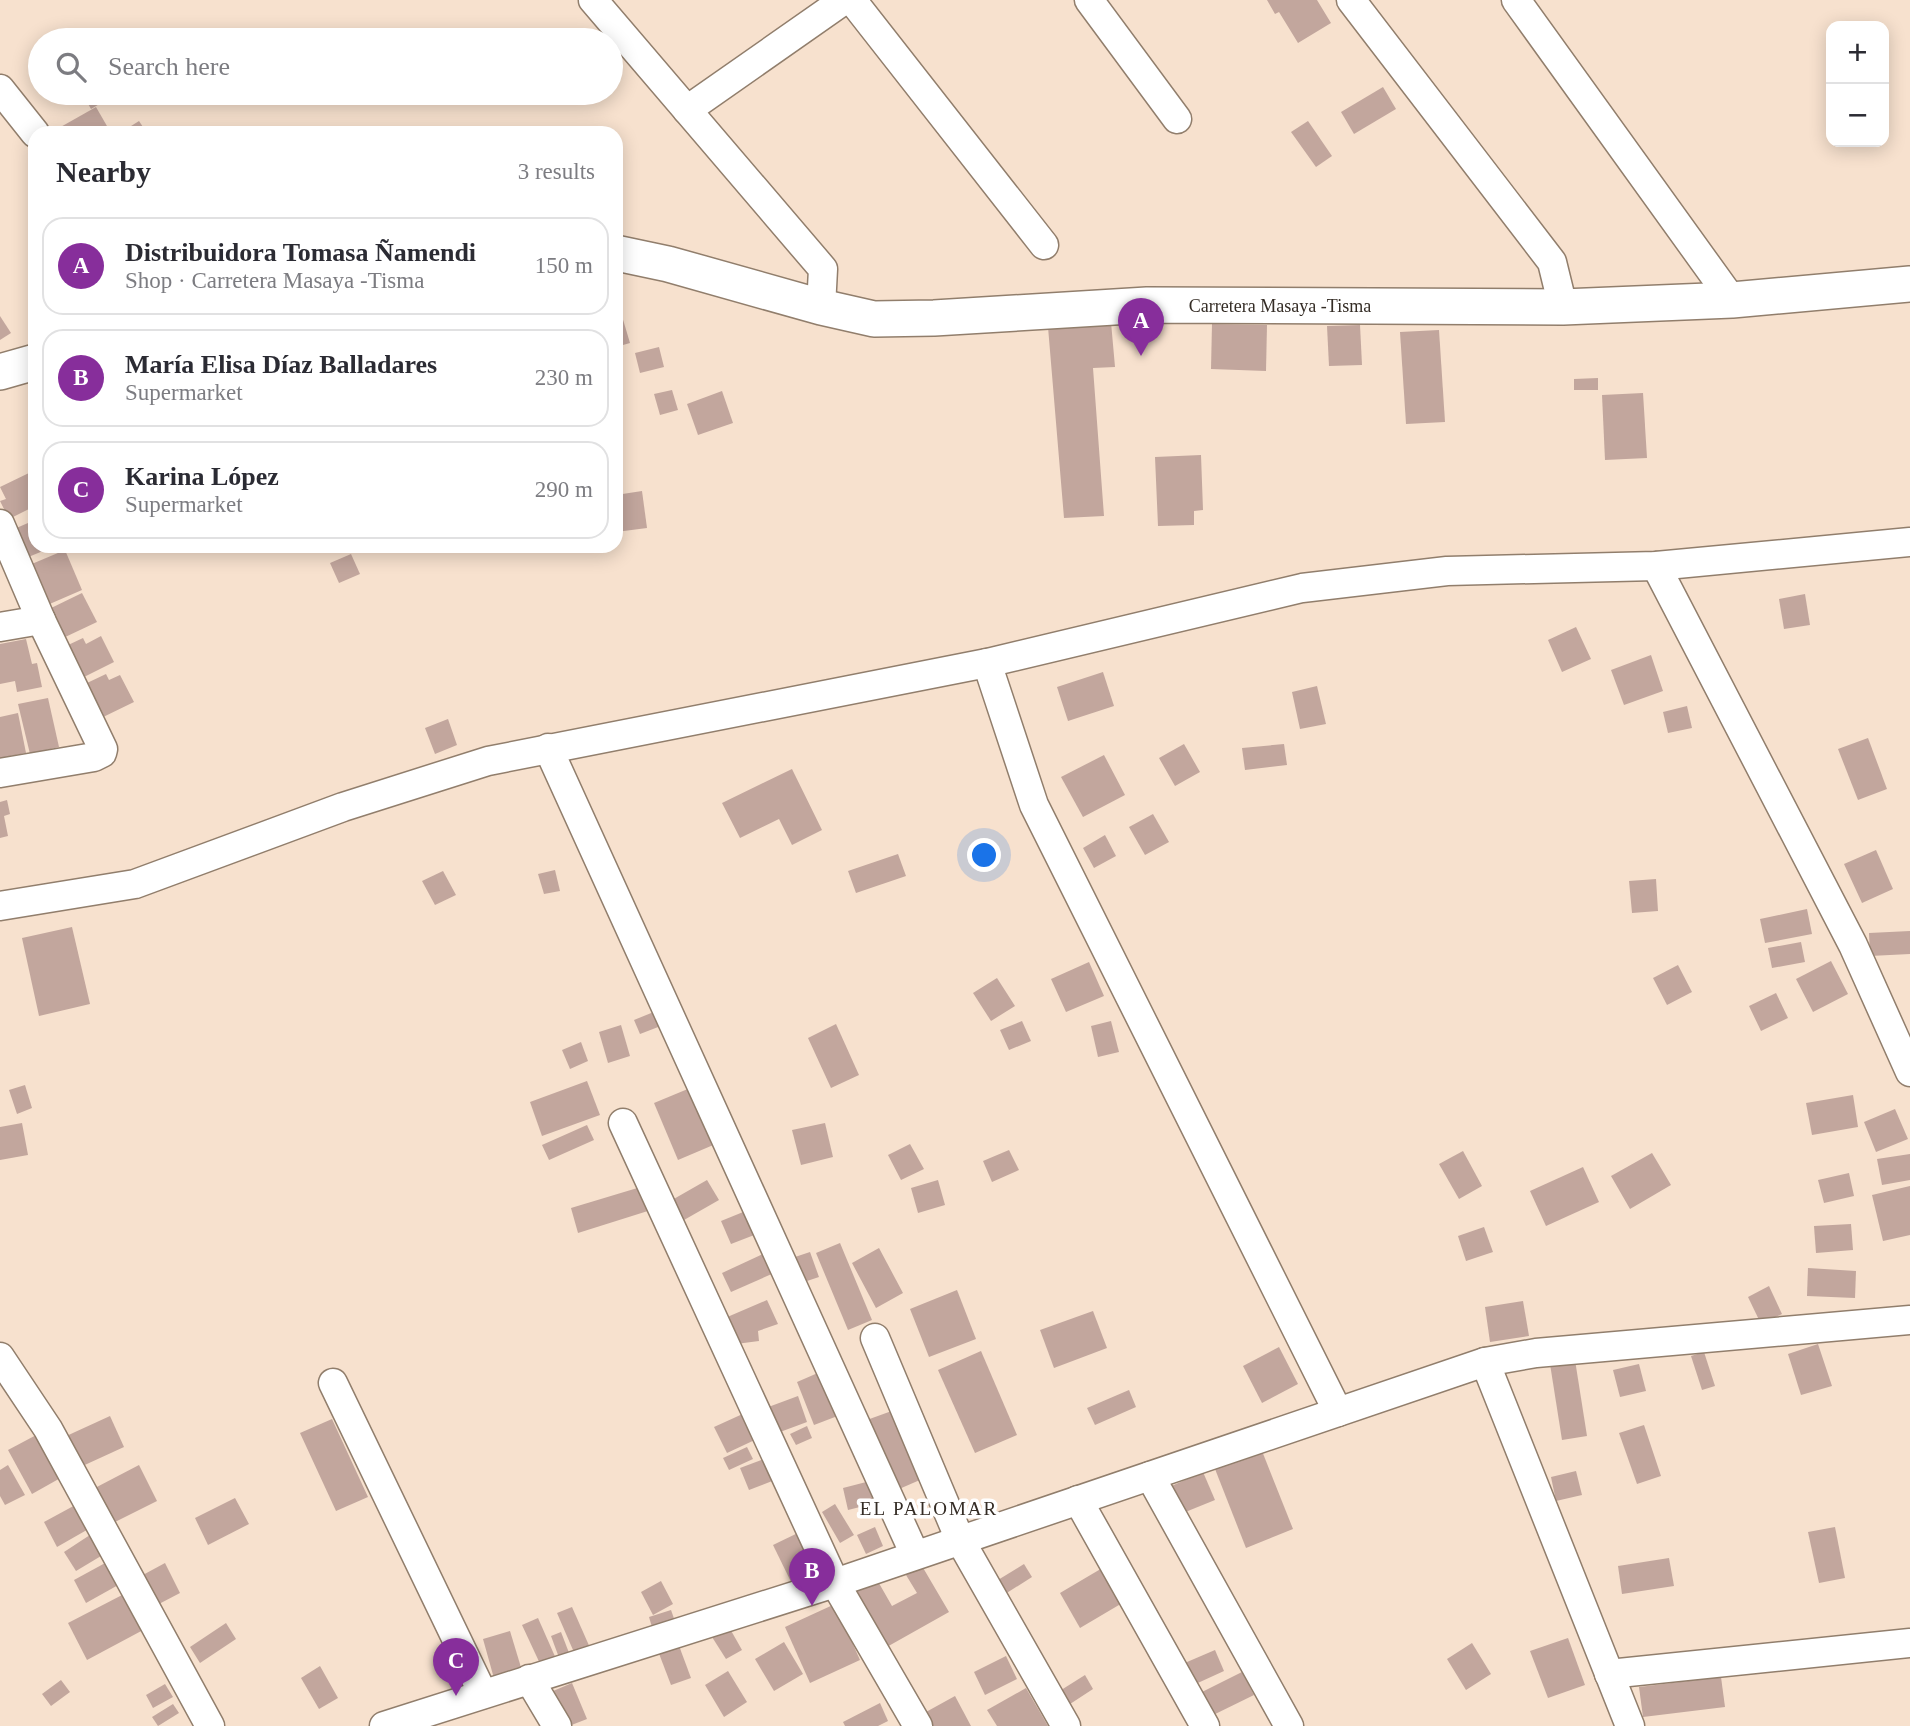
<!DOCTYPE html>
<html lang="en">
<head>
<meta charset="utf-8">
<style>
	body { margin:0; font-family:"Times New Roman",serif; background:#f7f7f7; color:#2b2b33 }
	.controls { position:absolute; right:21px; top:21px; display:grid; overflow:hidden; border-radius:14px; box-shadow:0 4px 18px #0003 }
	.controls button { width:63px; height:63px; display:grid; place-items:center; padding:0; border:0; border-bottom:2px solid #e1e1e2; background:#fff; color:#2b2b33; font:35px sans-serif }
	.you { position:absolute; left:985px; top:856px; width:24px; height:24px; margin:-18px; border:5px solid #fff; border-radius:50%; background:#1a73e8; box-shadow:0 0 0 10px #1a73e833 }
	.badge { display:grid; place-items:center; width:46px; height:46px; border-radius:50%; background:#872e9b; color:#fff; font-size:23px; font-weight:700 }
	.pin { position:absolute; translate:-50% -58px; filter:drop-shadow(0 2px 4px #0008) }
	.pin::after { content:''; position:absolute; top:37px; width:24px; height:21px; background:inherit; clip-path:polygon(0 0,100% 0,50% 100%) }
	.list { margin:0; padding:0; list-style:none }
	h2 { display:flex; justify-content:space-between; align-items:center; height:91px; margin:0; padding:0 28px; font-size:30px }
	h2 small { font-size:23px; font-weight:400; color:#7c7c81 }
	.list li { display:grid; grid-template-columns:46px 1fr auto; gap:21px; align-items:center; box-sizing:border-box; height:98px; margin:0 14px 14px; padding:0 14px; border:2px solid #e1e1e2; border-radius:21px }
	.list b { display:block; font-size:26px; white-space:nowrap }
	.list p { margin:0; font-size:23px; white-space:nowrap; color:#7c7c81 }
	.list em { font-size:23px; font-style:normal; color:#7c7c81 }
	.icon { flex:none; width:38px; height:38px; fill:none; stroke:currentColor; stroke-width:2; stroke-linecap:round; stroke-linejoin:round }
	.map { position:relative; flex:none; width:1910px; height:1726px; overflow:hidden }
	.search { position:absolute; background:#fff; box-shadow:0 4px 18px #0003; left:28px; top:28px; width:595px; height:77px; display:flex; align-items:center; gap:18px; box-sizing:border-box; padding:0 24px; border-radius:38px; color:#7c7c81; font-size:26px }
	.panel { position:absolute; background:#fff; box-shadow:0 4px 18px #0003; left:28px; top:126px; width:595px; height:427px; border-radius:21px }
	.map>svg:first-child { display:block }
</style>
</head>
<body>
<div class="map">
<svg width="1910" height="1726" viewBox="0 0 1910 1726">
	<rect width="100%" height="100%" fill="#f7e1ce"/>
	<g fill="#c2a69d">
		<path d="M1267 0H1317L1331 23 1298 43 1279 12 1275 14Z"/>
		<path d="M1383 87 1396 109 1354 134 1341 112Z"/>
		<path d="M82 93H118L91 109Z"/>
		<path d="M96 107 111 133H50Z"/>
		<path d="M139 121 147 133H120Z"/>
		<path d="M1308 121 1332 156 1316 167 1291 132Z"/>
		<path d="M616 296 630 343 616 347Z"/>
		<path d="M0 316 11 333 0 340Z"/>
		<path d="M1111 322 1115 367 1093 368 1104 516 1064 518 1048 327Z"/>
		<path d="M1212 324 1267 325 1266 371 1211 369Z"/>
		<path d="M1360 325 1362 365 1329 366 1327 326Z"/>
		<path d="M1439 330 1445 422 1406 424 1400 332Z"/>
		<path d="M659 347 664 367 640 373 635 353Z"/>
		<path d="M1598 378V390H1574V379Z"/>
		<path d="M672 390 678 410 660 415 654 394Z"/>
		<path d="M722 391 733 423 698 435 687 404Z"/>
		<path d="M1643 393 1647 458 1605 460 1602 395Z"/>
		<path d="M1201 455 1203 510 1194 511V525L1158 526 1155 457Z"/>
		<path d="M31 472 35 481V506L9 519 0 501 6 499 0 487Z"/>
		<path d="M642 491 647 528 616 532V495Z"/>
		<path d="M35 520V546H55L26 558 14 529Z"/>
		<path d="M65 550 82 590 45 606 27 566Z"/>
		<path d="M351 554 360 574 339 583 330 563Z"/>
		<path d="M82 593 97 622 61 639 47 610Z"/>
		<path d="M1805 594 1810 625 1784 629 1779 599Z"/>
		<path d="M1576 627 1591 659 1562 672 1548 640Z"/>
		<path d="M101 636 114 662 82 678 66 646 83 638 86 644Z"/>
		<path d="M26 639 32 664 37 663 42 687 17 692 15 681 0 684V644Z"/>
		<path d="M1651 655 1663 691 1624 705 1611 670Z"/>
		<path d="M1103 672 1114 706 1068 721 1057 687Z"/>
		<path d="M106 674 109 680 120 675 134 702 97 720 87 683Z"/>
		<path d="M1317 686 1326 724 1300 729 1292 692Z"/>
		<path d="M48 698 59 747 30 754 18 704Z"/>
		<path d="M1687 706 1692 728 1668 733 1663 712Z"/>
		<path d="M18 713 26 753 0 758V717Z"/>
		<path d="M448 719 457 745 435 754 425 728Z"/>
		<path d="M1868 738 1887 789 1858 800 1838 749Z"/>
		<path d="M1184 744 1200 772 1175 786 1159 758Z"/>
		<path d="M1284 744 1287 765 1245 770 1242 748Z"/>
		<path d="M1104 755 1125 795 1083 817 1061 777Z"/>
		<path d="M792 769 822 830 792 845 779 819 740 838 722 803Z"/>
		<path d="M7 800 10 814 4 816 8 836 0 838V802Z"/>
		<path d="M1153 814 1169 842 1145 855 1129 827Z"/>
		<path d="M1105 835 1116 856 1094 868 1083 848Z"/>
		<path d="M1876 850 1893 889 1862 903 1844 864Z"/>
		<path d="M898 854 906 876 856 893 848 871Z"/>
		<path d="M555 870 560 891 544 894 538 874Z"/>
		<path d="M443 871 456 895 435 905 422 881Z"/>
		<path d="M1656 879 1658 911 1632 913 1629 881Z"/>
		<path d="M1807 909 1812 934 1765 943 1760 919Z"/>
		<path d="M72 927 90 1004 39 1016 22 938Z"/>
		<path d="M1910 931V954L1870 956 1869 933Z"/>
		<path d="M1801 942 1805 962 1772 968 1768 948Z"/>
		<path d="M1831 961 1848 994 1813 1012 1796 979Z"/>
		<path d="M1089 962 1104 996 1066 1012 1051 979Z"/>
		<path d="M1678 965 1692 992 1667 1005 1653 978Z"/>
		<path d="M997 978 1015 1006 991 1021 973 993Z"/>
		<path d="M1776 993 1788 1018 1761 1031 1749 1006Z"/>
		<path d="M661 1009 666 1024 640 1034 634 1020Z"/>
		<path d="M1022 1021 1031 1041 1009 1050 1000 1030Z"/>
		<path d="M1111 1021 1119 1052 1098 1057 1091 1026Z"/>
		<path d="M836 1024 859 1075 831 1088 808 1038Z"/>
		<path d="M621 1025 630 1056 608 1063 599 1032Z"/>
		<path d="M581 1042 588 1061 570 1069 562 1050Z"/>
		<path d="M587 1081 600 1115 542 1136 530 1102Z"/>
		<path d="M25 1085 32 1108 17 1114 9 1090Z"/>
		<path d="M695 1086 718 1143 678 1160 654 1103Z"/>
		<path d="M1853 1095 1858 1127 1812 1135 1806 1103Z"/>
		<path d="M1895 1109 1908 1139 1876 1152 1864 1122Z"/>
		<path d="M22 1123 28 1155 0 1160V1127Z"/>
		<path d="M825 1123 833 1157 801 1165 792 1130Z"/>
		<path d="M587 1125 594 1140 549 1160 542 1145Z"/>
		<path d="M910 1144 924 1169 901 1180 888 1155Z"/>
		<path d="M1009 1150 1019 1170 992 1182 983 1161Z"/>
		<path d="M1463 1151 1482 1186 1459 1199 1439 1164Z"/>
		<path d="M1652 1153 1671 1185 1630 1209 1611 1176Z"/>
		<path d="M1910 1154V1180L1882 1185 1877 1159Z"/>
		<path d="M1583 1167 1599 1202 1546 1226 1530 1191Z"/>
		<path d="M1849 1173 1854 1196 1824 1203 1818 1180Z"/>
		<path d="M707 1180 719 1200 684 1220 672 1200Z"/>
		<path d="M938 1180 945 1205 918 1213 911 1188Z"/>
		<path d="M644 1186 651 1210 578 1233 571 1208Z"/>
		<path d="M1910 1186V1235L1883 1241 1872 1195Z"/>
		<path d="M753 1208 762 1232 731 1244 721 1221Z"/>
		<path d="M1851 1224 1853 1250 1816 1253 1814 1226Z"/>
		<path d="M1484 1227 1493 1252 1466 1261 1458 1236Z"/>
		<path d="M840 1243 872 1320 848 1330 816 1253Z"/>
		<path d="M879 1248 903 1293 876 1308 852 1263Z"/>
		<path d="M774 1249 783 1269 731 1292 722 1273Z"/>
		<path d="M810 1252 819 1277 798 1284 789 1259Z"/>
		<path d="M1808 1268 1856 1271 1855 1298 1807 1296Z"/>
		<path d="M1769 1286 1782 1314 1761 1324 1748 1297Z"/>
		<path d="M957 1290 976 1339 929 1357 910 1309Z"/>
		<path d="M767 1300 778 1324 758 1331 759 1341 736 1344 725 1318Z"/>
		<path d="M1523 1301 1529 1336 1490 1342 1485 1307Z"/>
		<path d="M1093 1311 1107 1348 1054 1368 1040 1330Z"/>
		<path d="M1818 1344 1832 1386 1801 1395 1788 1354Z"/>
		<path d="M1279 1347 1298 1384 1262 1403 1243 1366Z"/>
		<path d="M981 1351 1017 1435 975 1453 938 1370Z"/>
		<path d="M1704 1352 1715 1386 1702 1390 1691 1356Z"/>
		<path d="M1575 1360 1587 1436 1562 1440 1550 1364Z"/>
		<path d="M1639 1364 1646 1391 1620 1397 1613 1370Z"/>
		<path d="M827 1369 848 1412 814 1425 797 1382Z"/>
		<path d="M1129 1390 1136 1407 1095 1425 1087 1408Z"/>
		<path d="M798 1396 807 1422 772 1435 763 1409Z"/>
		<path d="M900 1408 929 1476 890 1493 864 1421Z"/>
		<path d="M747 1412 759 1438 727 1453 714 1427Z"/>
		<path d="M110 1416 124 1447 76 1469 62 1438Z"/>
		<path d="M332 1419 368 1497 336 1511 300 1433Z"/>
		<path d="M1644 1425 1661 1476 1637 1484 1619 1433Z"/>
		<path d="M807 1426 812 1438 796 1445 790 1434Z"/>
		<path d="M40 1433 64 1476 32 1494 8 1450Z"/>
		<path d="M747 1447 753 1459 729 1470 723 1458Z"/>
		<path d="M1262 1451 1293 1529 1246 1548 1215 1469Z"/>
		<path d="M772 1456 780 1478 749 1490 740 1468Z"/>
		<path d="M8 1465 25 1495 5 1505 0 1496V1470Z"/>
		<path d="M139 1465 157 1501 111 1524 93 1489Z"/>
		<path d="M1576 1471 1582 1495 1556 1501 1551 1477Z"/>
		<path d="M1203 1472 1215 1500 1178 1515 1167 1488Z"/>
		<path d="M874 1480 880 1502 848 1510 843 1488Z"/>
		<path d="M235 1498 249 1524 208 1545 195 1518Z"/>
		<path d="M79 1503 92 1527 57 1547 44 1522Z"/>
		<path d="M835 1504 854 1535 840 1543 822 1512Z"/>
		<path d="M875 1527 883 1546 866 1554 857 1535Z"/>
		<path d="M1835 1527 1845 1578 1819 1583 1808 1532Z"/>
		<path d="M804 1530 825 1574 794 1588 773 1545Z"/>
		<path d="M93 1533 106 1553 76 1571 64 1552Z"/>
		<path d="M1669 1558 1674 1586 1622 1594 1618 1566Z"/>
		<path d="M107 1562 120 1584 86 1603 74 1580Z"/>
		<path d="M165 1563 180 1593 157 1605 141 1576Z"/>
		<path d="M1024 1564 1032 1577 1002 1596 993 1583Z"/>
		<path d="M922 1566 949 1612 885 1648 849 1584 872 1571 892 1606 917 1593 906 1575Z"/>
		<path d="M1104 1567 1124 1602 1080 1628 1060 1593Z"/>
		<path d="M661 1581 673 1604 653 1615 641 1592Z"/>
		<path d="M126 1593 145 1629 87 1660 68 1623Z"/>
		<path d="M835 1604 860 1660 810 1683 785 1627Z"/>
		<path d="M572 1607 591 1650 576 1657 557 1613Z"/>
		<path d="M671 1610 677 1627 654 1634 649 1617Z"/>
		<path d="M538 1618 557 1661 542 1668 522 1625Z"/>
		<path d="M226 1623 236 1639 200 1663 190 1647Z"/>
		<path d="M729 1627 742 1650 726 1659 712 1637Z"/>
		<path d="M510 1631 523 1674 495 1682 483 1639Z"/>
		<path d="M561 1632 571 1658 561 1663 551 1636Z"/>
		<path d="M1568 1638 1585 1685 1548 1698 1530 1651Z"/>
		<path d="M784 1642 803 1674 774 1691 755 1659Z"/>
		<path d="M678 1643 691 1678 671 1685 658 1651Z"/>
		<path d="M1472 1643 1491 1674 1466 1690 1447 1659Z"/>
		<path d="M1215 1650 1224 1671 1189 1687 1180 1665Z"/>
		<path d="M1006 1656 1017 1679 985 1695 974 1672Z"/>
		<path d="M320 1666 338 1698 319 1709 301 1678Z"/>
		<path d="M728 1671 747 1702 724 1717 705 1685Z"/>
		<path d="M1242 1672 1254 1695 1205 1719 1194 1696Z"/>
		<path d="M1085 1675 1093 1689 1067 1706 1058 1692Z"/>
		<path d="M1721 1677 1725 1707 1643 1717 1639 1687Z"/>
		<path d="M61 1680 70 1692 51 1706 42 1694Z"/>
		<path d="M572 1683 587 1719 569 1726 546 1694Z"/>
		<path d="M165 1684 173 1697 153 1708 146 1695Z"/>
		<path d="M1026 1688 1048 1726H997L987 1710Z"/>
		<path d="M955 1696 971 1726H933L926 1712Z"/>
		<path d="M880 1703 888 1721 878 1726H845L843 1722Z"/>
		<path d="M173 1704 179 1713 158 1726 152 1717Z"/>
	</g>
	<g fill="none" stroke-linecap="round" stroke-linejoin="round">
		<g stroke="#917e6c" stroke-width="31">
			<g id="minor">
				<path d="M593 0 823 269 821 307"/>
				<path d="M852 0 1044 245"/>
				<path d="M1089 0 1177 119"/>
				<path d="M1351 0 1552 262 1563 307"/>
				<path d="M1516 0 1732 300"/>
				<path d="M0 89 35 133"/>
				<path d="M687 110 844 0"/>
				<path d="M0 524 41 620 103 749 102 753 94 757 0 773"/>
				<path d="M1656 566 1853 945 1910 1072"/>
				<path d="M0 627 41 620"/>
				<path d="M987 663 1034 805 1338 1412"/>
				<path d="M548 748 915 1555"/>
				<path d="M0 906 135 884 343 807 488 761 987 663 1302 588 1447 571 1656 566 1910 542"/>
				<path d="M623 1123 835 1583 918 1726"/>
				<path d="M875 1338 960 1540 1066 1726"/>
				<path d="M0 1357 48 1429 210 1726"/>
				<path d="M1485 1362 1630 1726"/>
				<path d="M333 1383 483 1694"/>
				<path d="M1150 1476 1289 1726"/>
				<path d="M1078 1500 1205 1726"/>
				<path d="M1609 1674 1910 1643"/>
				<path d="M529 1679 557 1726"/>
				<path d="M384 1726 835 1583 1485 1362 1536 1353 1910 1320"/>
			</g>
		</g>
		<g stroke="#917e6c" stroke-width="38">
			<g id="major">
				<path d="M616 253 668 264 821 307 874 319 934 318 1147 305 1563 307 1732 300 1910 284"/>
				<path d="M0 372 35 362"/>
			</g>
		</g>
		<use href="#minor" stroke="#fff" stroke-width="28"/>
		<use href="#major" stroke="#fff" stroke-width="35"/>
	</g>
	<g text-anchor="middle" dominant-baseline="central" stroke-width="7" stroke-linejoin="round" paint-order="stroke">
		<g font-size="18" fill="#342c25" stroke="#fff">
			<text x="1280" y="306">Carretera Masaya -Tisma</text>
		</g>
		<g font-size="19" letter-spacing="2" fill="#342c25" stroke="#fff">
			<text x="929" y="1508">EL PALOMAR</text>
		</g>
	</g>
</svg>
<div class="controls">
<button>+</button>
<button>−</button>
</div>
<div class="you"></div>
<div class="pin badge" style="left:1141px;top:356px">A</div>
<div class="pin badge" style="left:812px;top:1606px">B</div>
<div class="pin badge" style="left:456px;top:1696px">C</div>
<div class="search"><svg class="icon" aria-label="search" viewBox="0 0 24 24"><circle cx="10" cy="10" r="6"/><path d="M15 15l6 6"/></svg>Search here</div>
<section class="panel">
<h2>Nearby<small>3 results</small></h2>
<ul class="list">
<li><span class="badge">A</span><div><b>Distribuidora Tomasa Ñamendi</b><p>Shop · Carretera Masaya -Tisma</p></div><em>150 m</em></li>
<li><span class="badge">B</span><div><b>María Elisa Díaz Balladares</b><p>Supermarket</p></div><em>230 m</em></li>
<li><span class="badge">C</span><div><b>Karina López</b><p>Supermarket</p></div><em>290 m</em></li>
</ul>
</section>
</div>
</body>
</html>
